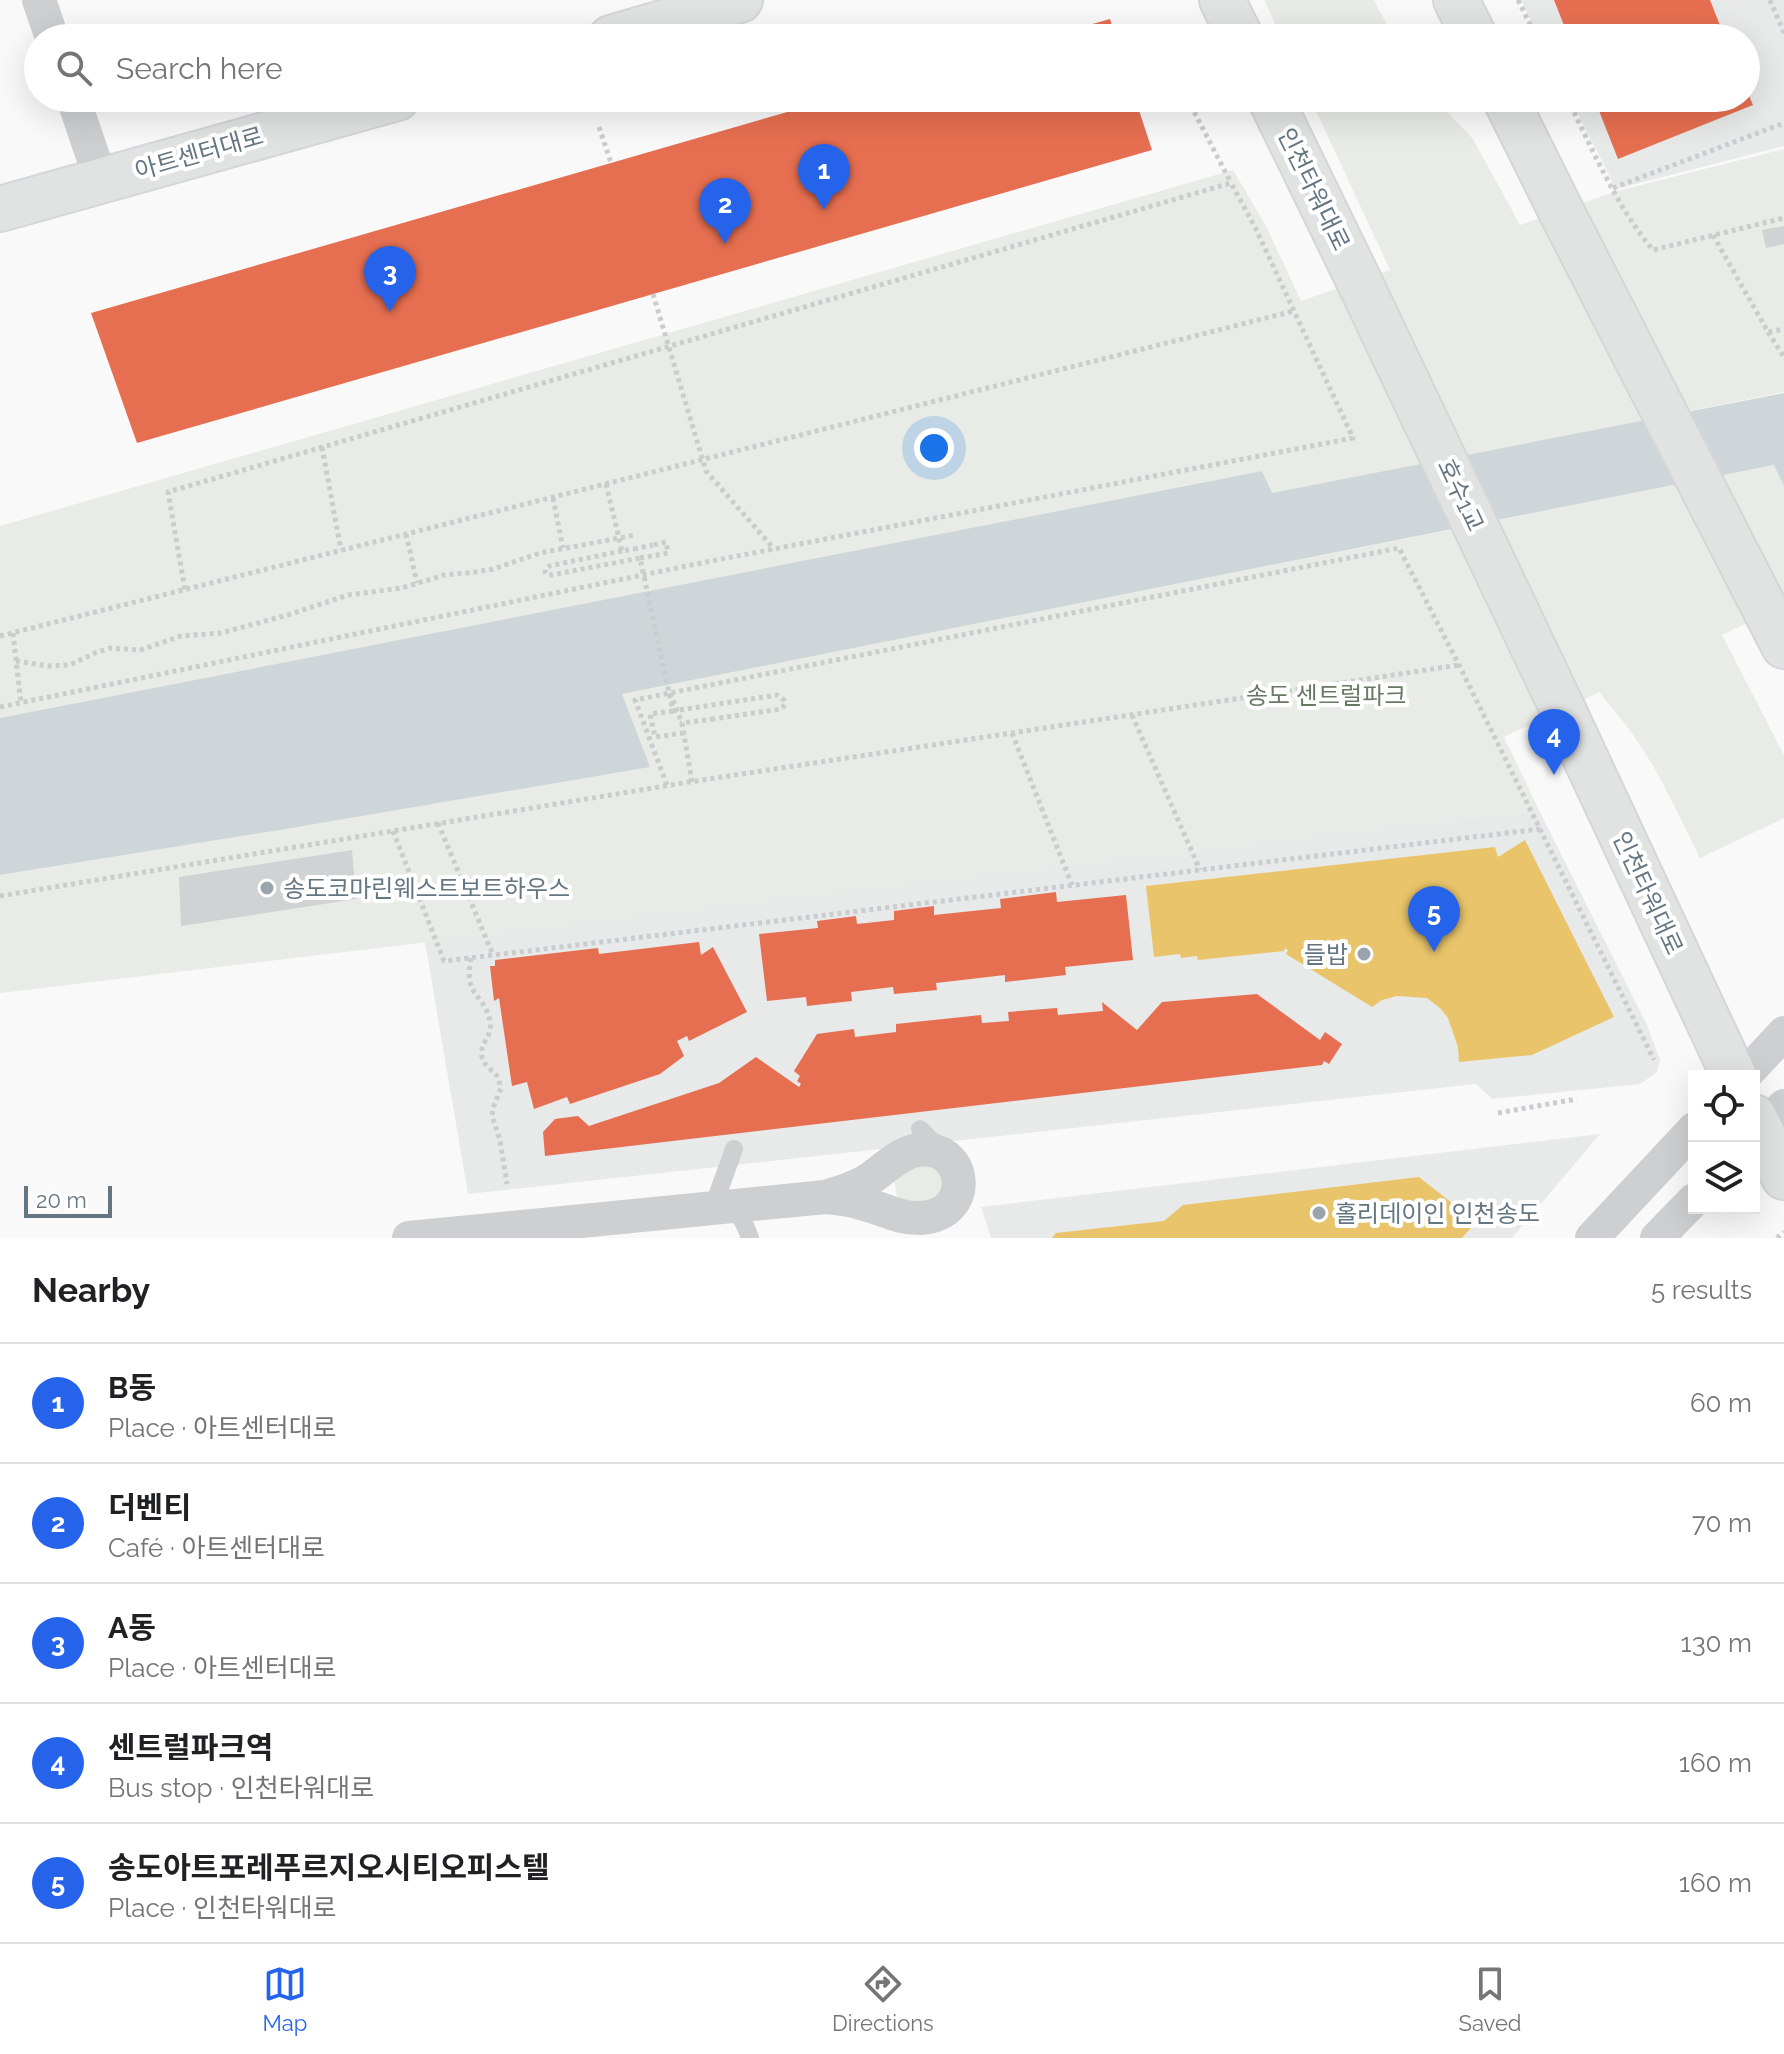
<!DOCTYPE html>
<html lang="en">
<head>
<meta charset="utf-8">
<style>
	body { margin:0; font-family:Raleway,"Noto Sans KR",sans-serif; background:#f6f6f6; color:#202124 }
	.controls { position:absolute; right:24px; bottom:24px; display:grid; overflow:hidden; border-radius:0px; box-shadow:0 8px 32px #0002 }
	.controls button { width:72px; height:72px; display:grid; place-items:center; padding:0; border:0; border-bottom:2px solid #e0e0e0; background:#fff; color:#202124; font:40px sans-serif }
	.scale { position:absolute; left:24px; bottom:20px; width:88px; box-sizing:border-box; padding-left:8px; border:4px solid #657683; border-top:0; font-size:22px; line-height:28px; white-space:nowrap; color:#657683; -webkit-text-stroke:6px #fff; paint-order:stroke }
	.you { position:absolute; left:934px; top:448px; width:28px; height:28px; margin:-20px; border:6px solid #fff; border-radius:50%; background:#1a73e8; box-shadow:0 0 0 12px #1a73e833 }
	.badge { display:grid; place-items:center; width:52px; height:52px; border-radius:50%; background:#2563eb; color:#fff; font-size:26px; font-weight:700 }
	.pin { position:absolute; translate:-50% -66px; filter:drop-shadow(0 2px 4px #0008) }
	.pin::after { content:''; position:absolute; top:42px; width:28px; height:24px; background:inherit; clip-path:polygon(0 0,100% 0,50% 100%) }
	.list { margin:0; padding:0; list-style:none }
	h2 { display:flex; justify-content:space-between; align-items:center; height:104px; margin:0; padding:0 32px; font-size:34px }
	h2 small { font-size:26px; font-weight:400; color:#757577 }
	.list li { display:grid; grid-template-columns:52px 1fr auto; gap:24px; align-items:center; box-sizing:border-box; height:120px; padding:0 32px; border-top:2px solid #e0e0e0 }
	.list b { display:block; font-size:30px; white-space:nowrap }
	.list p { margin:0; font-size:26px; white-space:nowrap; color:#757577 }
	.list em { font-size:26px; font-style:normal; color:#757577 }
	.icon { flex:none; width:44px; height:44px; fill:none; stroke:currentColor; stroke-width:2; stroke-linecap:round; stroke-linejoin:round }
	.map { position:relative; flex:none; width:1784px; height:1238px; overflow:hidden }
	.search { position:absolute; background:#fff; box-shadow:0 8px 32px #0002; left:24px; right:24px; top:24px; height:88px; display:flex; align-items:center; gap:20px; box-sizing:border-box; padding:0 28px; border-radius:44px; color:#757577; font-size:30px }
	.sheet { height:704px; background:#fff }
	nav { display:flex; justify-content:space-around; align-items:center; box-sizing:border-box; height:112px; border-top:2px solid #e0e0e0; background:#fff; font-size:22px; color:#757577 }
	nav a { display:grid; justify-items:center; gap:4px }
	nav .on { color:#2563eb }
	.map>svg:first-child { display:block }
</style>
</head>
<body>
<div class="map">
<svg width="1784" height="1238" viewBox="0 0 1784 1238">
	<rect width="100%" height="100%" fill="#f9f9f9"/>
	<g fill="#e8e9e9">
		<path d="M1521 0H1784V146L1616 189 1570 98H1746V38H1540Z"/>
		<path d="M1539 810 1647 1025 1660 1060 1657 1072 1640 1084 1492 1099 1476 1084 468 1194 425 942Z"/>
		<path d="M1600 1134 1512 1238H991L981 1207Z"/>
	</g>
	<g fill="#e8ebe6">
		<path d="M1264 0H1374L1394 38H1282Z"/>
		<path d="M1310 98H1434L1473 139 1520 225 1617 191 1784 149V392L1377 474 1272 493 1262 471 0 718V526L1233 170 1266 226 1301 301 1390 270Z"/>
		<path d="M1775 465 1784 486V605L1722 635 1784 755V818L1700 858C1672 802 1648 746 1605 700L1600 692 1504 737 1539 810 0 993V875L286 829 649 767 621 694Z"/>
		<path d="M909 1159 949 1175 936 1208 897 1197 894 1180Z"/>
	</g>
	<path fill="#ced6d9" d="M1784 393V486L1774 465 622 694 650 767 286 829 0 875V718L1262 471 1272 493Z"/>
	<g fill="#e9c46a">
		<path d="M965 98H1035L1055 165 759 253 733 167Z"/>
		<path d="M527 230 549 304 252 395 230 320Z"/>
		<path d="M1525 840 1614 1017 1532 1055 1459 1062 1458 1047 1448 1018 1440 1008 1427 998 1397 996 1382 1000 1372 1007 1286 954 1288 950 1285 948 1284 951 1198 960 1197 956 1181 958 1180 954 1154 957 1146 886 1495 847 1498 857Z"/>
		<path d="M1419 1177 1476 1222 1462 1238H1052L1056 1233 1164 1221 1183 1205Z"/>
	</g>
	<g fill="#e76f51">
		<path d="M1554 0H1710L1725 38H1569Z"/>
		<path d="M1110 19 1116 38H1048L1047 37Z"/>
		<path d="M1746 89 1753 105 1618 159 1594 98H1746Z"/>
		<path d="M836 98H1135L1152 150 137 443 91 313Z"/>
		<path d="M1056 892 1057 902 1126 895 1133 960 1065 967 1066 975 1005 982V975L936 983 937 990 894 994 893 987 851 992 852 1001 807 1006 806 997 767 1001 759 934 818 928 817 921 856 916 857 924 894 920V911L934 906V915L1001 908 1000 899Z"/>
		<path d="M699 942 701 955 713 947 747 1012 689 1041 687 1036 677 1041 684 1056 660 1074 570 1104 567 1097 534 1109 527 1082 512 1086 499 998 494 1001 490 966H495V960L598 948 599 954Z"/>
		<path d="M1257 994 1320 1040 1325 1032 1342 1044 1329 1064 1324 1061 1322 1065 545 1156 543 1132 555 1119 578 1116 589 1126 719 1083 756 1057 799 1087 801 1084 797 1081 800 1076 794 1071 817 1034 854 1029 855 1037 896 1032V1024L981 1015 982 1023 1009 1021 1008 1012 1057 1008 1058 1015 1103 1011 1102 1002 1137 1030 1162 1002Z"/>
	</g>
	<g fill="#d0d2d3">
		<path d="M1784 226V244L1766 248 1762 230Z"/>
		<path d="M352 850 356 899 181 926 179 877Z"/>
	</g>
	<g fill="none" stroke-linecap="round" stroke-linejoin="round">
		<g stroke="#d5d6d7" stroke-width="48">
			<g id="secondary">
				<path d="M1222 0 1241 38"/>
				<path d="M1456 0 1475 38"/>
				<path d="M611 38 740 0"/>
				<path d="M1270 98 1359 281"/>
				<path d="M1505 98 1561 211"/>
				<path d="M0 209 397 98"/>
				<path d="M1767 613 1784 646"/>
				<path d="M1563 710 1734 1076"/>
				<path d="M1754 1117 1784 1177"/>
			</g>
		</g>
		<g stroke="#cbcccd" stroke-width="5" stroke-dasharray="4 4" stroke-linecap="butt">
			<path d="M1518 0 1537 38"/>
			<path d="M1770 0 1784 33"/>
			<path d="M1187 98 1231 183"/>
			<path d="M1567 98C1593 150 1616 206 1653 250L1784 218"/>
			<path d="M599 127 611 163"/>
			<path d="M1613 188 1784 123"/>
			<path d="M1713 235 1768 332 1784 329"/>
			<path d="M653 294 706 471 774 549"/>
			<path d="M1768 332 1784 357"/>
			<path d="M322 447 341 550"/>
			<path d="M606 484 622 551 634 549"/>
			<path d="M553 498 563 548"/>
			<path d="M406 534 417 583"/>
			<path d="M640 558 668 553 666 542 653 545"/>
			<path d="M13 633 21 703"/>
			<path d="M0 636 1294 311"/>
			<path d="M16 661 48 666 70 665 95 653 110 648 140 650 181 636 221 633 291 614 348 595 402 588 444 575 476 572 493 569 540 553 635 535"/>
			<path d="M670 693 682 723"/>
			<path d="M0 707 706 562 1353 438 1255 227 1231 183 168 492 185 590"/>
			<path d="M673 711 650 714 655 737 684 733"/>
			<path d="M1132 715 1200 870"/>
			<path d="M1012 733 1072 885"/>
			<path d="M692 782 682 723 713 719"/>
			<path d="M667 785 635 700 1399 548 1459 665 1654 1060"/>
			<path d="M438 823 493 955"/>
			<path d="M393 831 444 961 1540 829"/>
			<path d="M0 896 689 782 1459 665"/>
			<path d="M471 958C463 998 484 992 490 1021 493 1038 479 1042 482 1057 484 1066 492 1070 497 1076 499 1079 500 1086 501 1088L493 1108 492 1116 500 1140 507 1184"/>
			<path d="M1498 1113 1577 1099"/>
			<path d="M1777 1238 1784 1232"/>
		</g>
		<g stroke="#cecfd0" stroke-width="18">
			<path d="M920 1129 941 1150"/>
			<path d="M713 1207 734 1149"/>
			<path d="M725 1208C740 1211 745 1224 750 1238"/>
		</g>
		<g stroke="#cecfd0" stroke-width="34">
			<path d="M39 0 52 38"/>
			<path d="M73 98 101 180"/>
			<path d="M1744 1076 1784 1033"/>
			<path d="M1754 1138 1784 1106"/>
			<path d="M409 1238 825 1197C839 1193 852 1189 865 1182 882 1172 898 1153 918 1150 966 1143 977 1214 921 1218 900 1219 881 1208 861 1203 849 1199 837 1198 825 1197"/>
			<path d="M1592 1238 1694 1129"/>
			<path d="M1657 1238 1694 1200"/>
		</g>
		<use href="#secondary" stroke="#e1e2e2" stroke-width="44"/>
		<g stroke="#d5d6d7" stroke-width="48" stroke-linecap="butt">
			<g id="secondary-bridge">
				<path d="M1561 211 1767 613"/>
				<path d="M1359 281 1563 710"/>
			</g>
		</g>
		<g stroke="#cbcccd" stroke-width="5" stroke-dasharray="4 4" stroke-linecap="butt">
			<path d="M634 549 653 545"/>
			<path d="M622 551 549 566 546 568 545 572 547 575H551L640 558 673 711 771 696 777 695 784 700 785 705 781 709 713 719"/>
		</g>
		<use href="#secondary-bridge" stroke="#e1e2e2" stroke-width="44"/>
	</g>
	<g fill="#99a4ac" stroke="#fff" stroke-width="3">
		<circle cx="267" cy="888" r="8"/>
		<circle cx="1364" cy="954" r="8"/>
		<circle cx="1319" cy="1213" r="8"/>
	</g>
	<g text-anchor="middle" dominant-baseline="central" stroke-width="8" stroke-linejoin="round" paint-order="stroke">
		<g font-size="24" fill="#657683" stroke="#fff">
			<text transform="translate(199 153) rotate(-16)">아트센터대로</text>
			<text transform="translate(1314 189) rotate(64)">인천타워대로</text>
			<text transform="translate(1461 495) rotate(65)">호수1교</text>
			<text transform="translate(1648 893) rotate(65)">인천타워대로</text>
		</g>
		<g font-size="24" fill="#687a64" stroke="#fff">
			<text x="1326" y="695">송도 센트럴파크</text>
		</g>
		<g font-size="24" fill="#657683" stroke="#fff" text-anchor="start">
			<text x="283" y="888">송도코마린웨스트보트하우스</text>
			<text x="1348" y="954" text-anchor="end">들밥</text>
			<text x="1335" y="1213">홀리데이인 인천송도</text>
		</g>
	</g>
</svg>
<div class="controls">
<button><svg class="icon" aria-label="locate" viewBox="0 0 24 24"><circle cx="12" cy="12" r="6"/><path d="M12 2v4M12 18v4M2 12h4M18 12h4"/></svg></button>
<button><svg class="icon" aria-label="layers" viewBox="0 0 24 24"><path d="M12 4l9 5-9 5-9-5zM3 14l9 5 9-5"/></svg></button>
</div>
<div class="scale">20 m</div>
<div class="you"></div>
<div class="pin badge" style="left:824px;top:210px">1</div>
<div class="pin badge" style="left:725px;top:244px">2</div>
<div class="pin badge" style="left:390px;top:312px">3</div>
<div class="pin badge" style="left:1554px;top:775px">4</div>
<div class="pin badge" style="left:1434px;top:952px">5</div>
<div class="search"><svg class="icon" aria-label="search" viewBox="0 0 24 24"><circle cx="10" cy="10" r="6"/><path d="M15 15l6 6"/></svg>Search here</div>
</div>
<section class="sheet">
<h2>Nearby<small>5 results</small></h2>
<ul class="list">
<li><span class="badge">1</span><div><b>B동</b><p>Place · 아트센터대로</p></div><em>60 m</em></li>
<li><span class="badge">2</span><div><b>더벤티</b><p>Café · 아트센터대로</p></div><em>70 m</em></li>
<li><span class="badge">3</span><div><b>A동</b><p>Place · 아트센터대로</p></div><em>130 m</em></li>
<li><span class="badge">4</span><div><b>센트럴파크역</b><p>Bus stop · 인천타워대로</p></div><em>160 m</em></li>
<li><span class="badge">5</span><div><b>송도아트포레푸르지오시티오피스텔</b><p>Place · 인천타워대로</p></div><em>160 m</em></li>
</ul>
</section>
<nav>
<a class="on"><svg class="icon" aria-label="map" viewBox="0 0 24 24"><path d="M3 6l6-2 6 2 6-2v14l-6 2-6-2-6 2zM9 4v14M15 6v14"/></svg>Map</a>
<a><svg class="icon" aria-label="directions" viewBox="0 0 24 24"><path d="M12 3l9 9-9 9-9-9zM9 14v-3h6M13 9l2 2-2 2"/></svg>Directions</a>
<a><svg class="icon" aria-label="saved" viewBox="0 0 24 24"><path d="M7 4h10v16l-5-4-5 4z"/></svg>Saved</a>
</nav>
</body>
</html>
